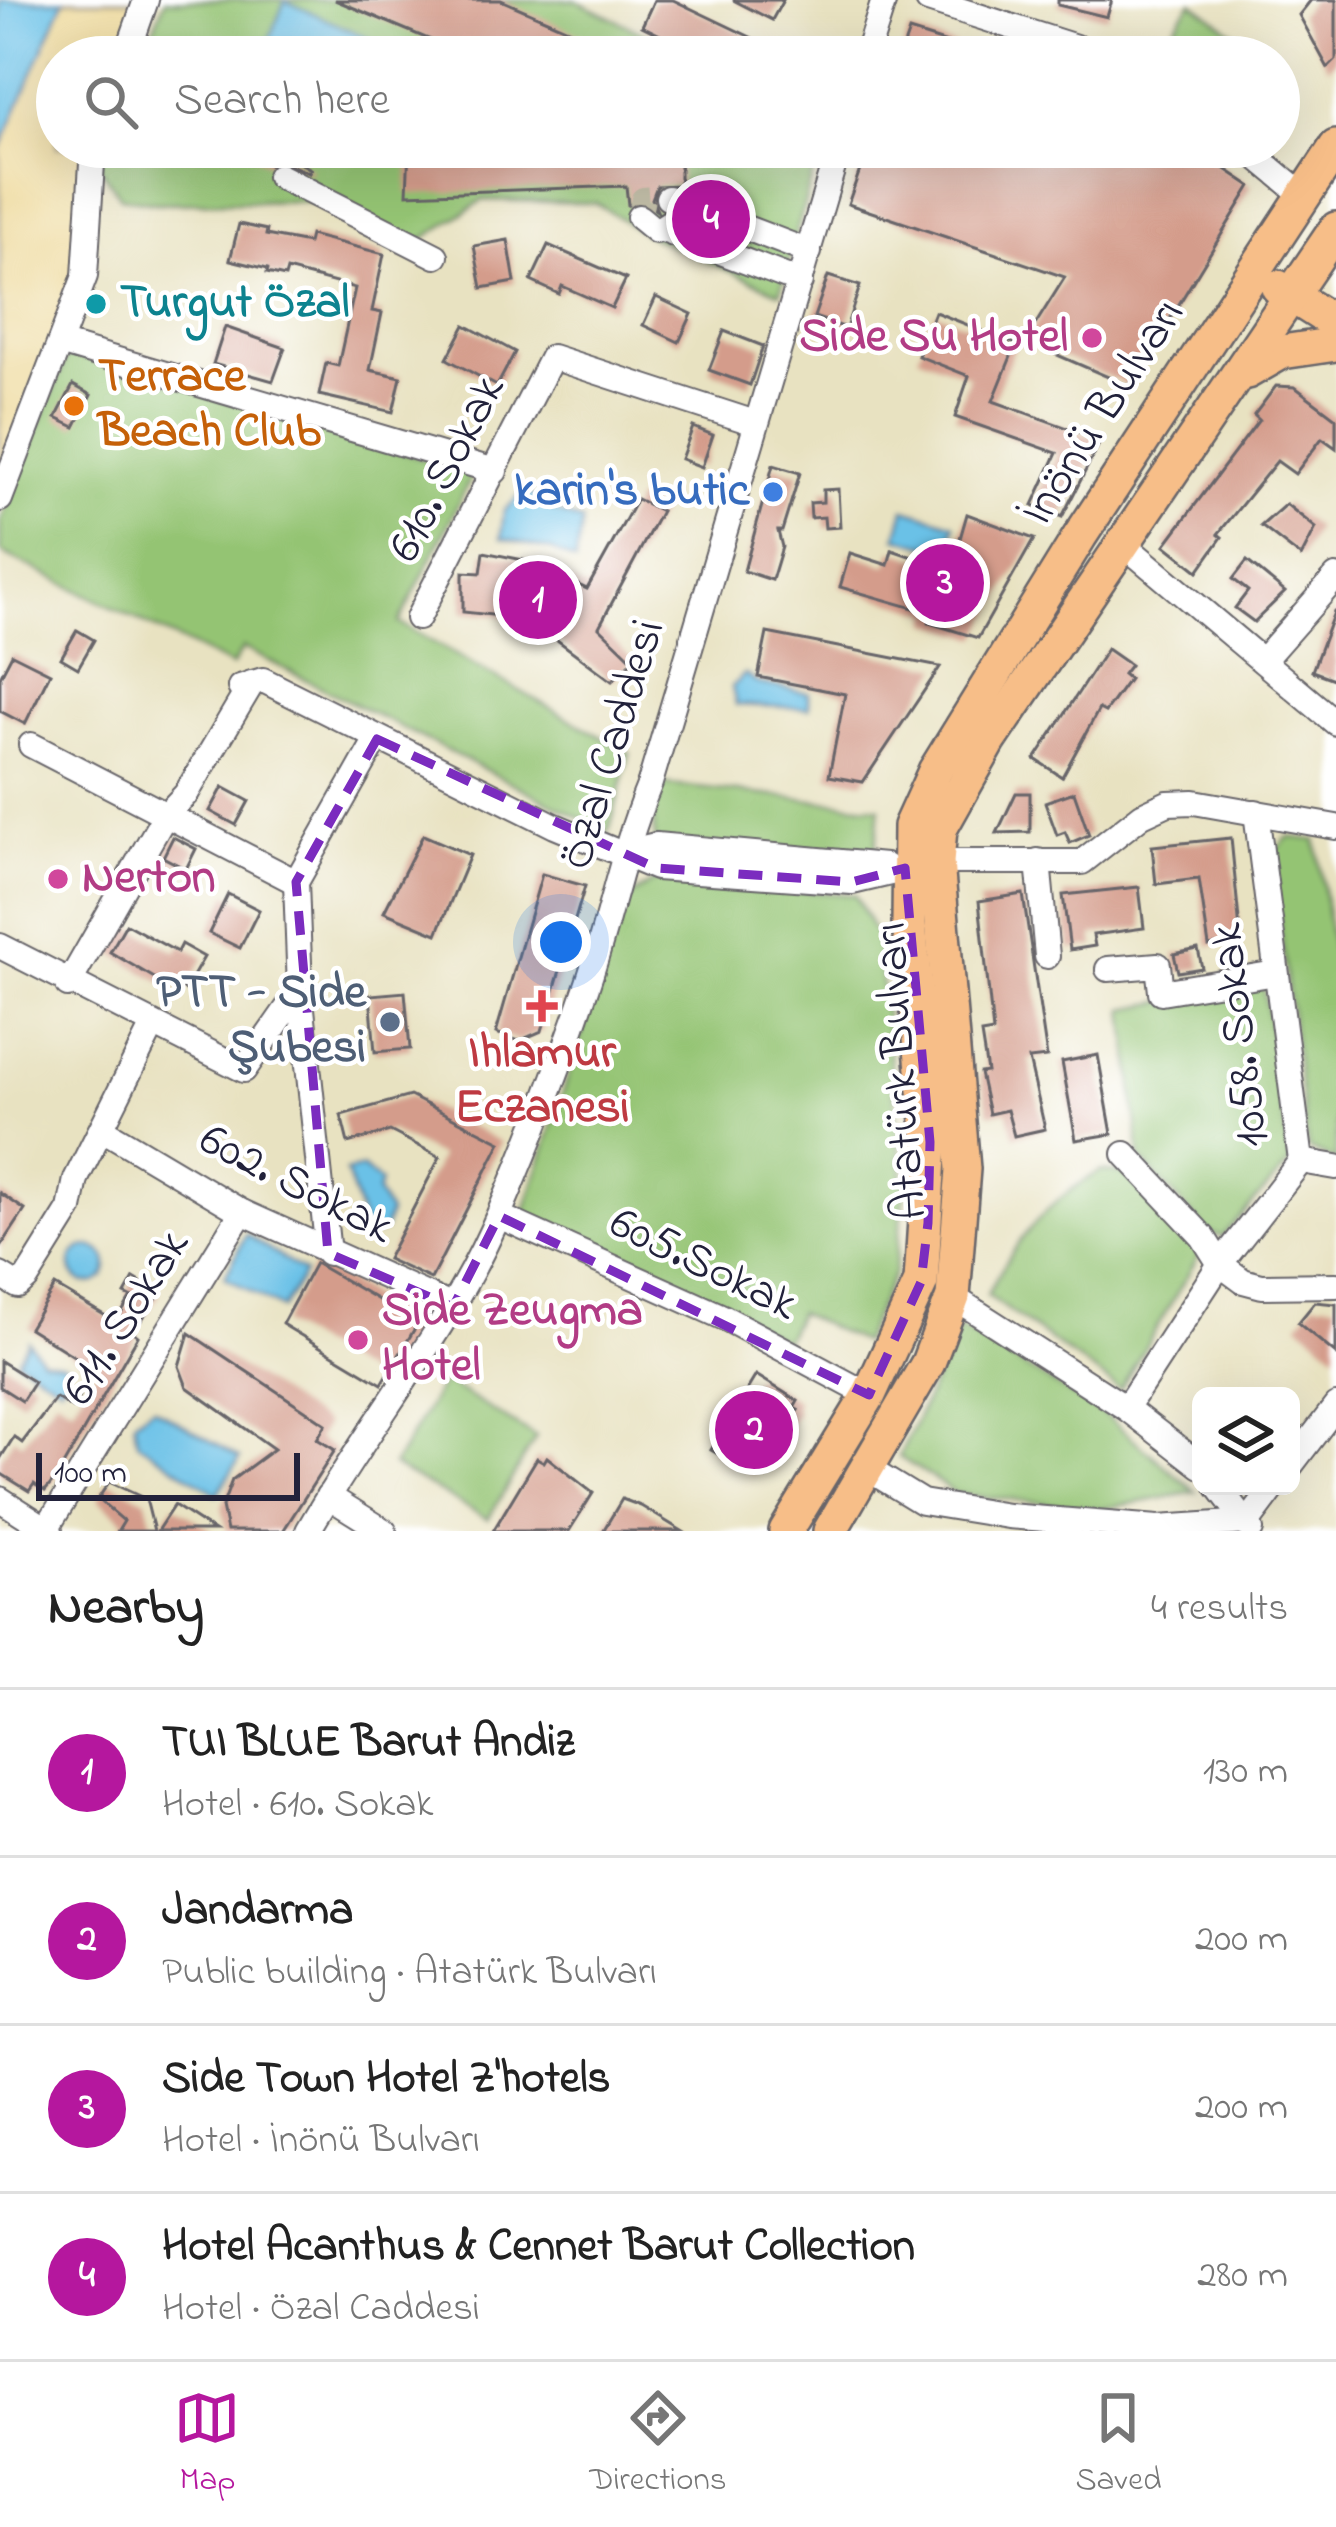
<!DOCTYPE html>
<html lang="en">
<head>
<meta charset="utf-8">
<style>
	body { margin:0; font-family:"Indie Flower",sans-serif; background:#f2f2f2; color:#222 }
	.controls { position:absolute; right:36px; bottom:36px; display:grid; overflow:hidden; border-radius:18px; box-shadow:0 12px 48px #0002 }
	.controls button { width:108px; height:108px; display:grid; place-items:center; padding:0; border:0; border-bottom:3px solid #e0e0e0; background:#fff; color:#222; font:60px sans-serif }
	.scale { position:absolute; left:36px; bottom:30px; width:264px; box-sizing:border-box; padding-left:12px; border:6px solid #22223b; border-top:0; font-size:33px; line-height:42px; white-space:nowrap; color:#22223b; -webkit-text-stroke:9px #fff; paint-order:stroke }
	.you { position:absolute; left:561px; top:942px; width:42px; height:42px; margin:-30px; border:9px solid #fff; border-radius:50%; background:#1a73e8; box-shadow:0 0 0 18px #1a73e833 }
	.badge { display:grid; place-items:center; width:78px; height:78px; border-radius:50%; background:#b5179e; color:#fff; font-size:39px; font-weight:700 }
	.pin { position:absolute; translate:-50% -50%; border:6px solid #fff; box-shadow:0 3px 12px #0006 }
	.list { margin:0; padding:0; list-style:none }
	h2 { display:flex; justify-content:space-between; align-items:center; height:156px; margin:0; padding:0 48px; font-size:51px }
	h2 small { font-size:39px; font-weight:400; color:#767676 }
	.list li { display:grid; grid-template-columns:78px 1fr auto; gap:36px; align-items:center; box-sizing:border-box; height:168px; padding:0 48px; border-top:3px solid #e0e0e0 }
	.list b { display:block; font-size:45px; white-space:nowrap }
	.list p { margin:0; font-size:39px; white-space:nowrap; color:#767676 }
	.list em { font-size:39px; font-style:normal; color:#767676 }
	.icon { flex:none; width:66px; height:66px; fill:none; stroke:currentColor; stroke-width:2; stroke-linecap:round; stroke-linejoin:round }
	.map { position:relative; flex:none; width:1336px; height:1531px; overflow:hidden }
	.search { position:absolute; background:#fff; box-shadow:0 12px 48px #0002; left:36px; right:36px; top:36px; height:132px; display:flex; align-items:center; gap:30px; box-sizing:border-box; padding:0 42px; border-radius:66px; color:#767676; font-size:45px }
	.sheet { height:828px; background:#fff }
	nav { display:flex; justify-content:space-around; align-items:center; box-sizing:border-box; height:168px; border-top:3px solid #e0e0e0; background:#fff; font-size:33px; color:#767676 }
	nav a { display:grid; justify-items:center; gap:6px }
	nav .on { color:#b5179e }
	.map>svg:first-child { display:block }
</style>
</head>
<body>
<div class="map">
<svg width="1336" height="1531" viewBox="0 0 1336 1531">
	<rect width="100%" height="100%" fill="#fff"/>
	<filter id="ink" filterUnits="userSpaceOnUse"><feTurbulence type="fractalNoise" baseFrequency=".00833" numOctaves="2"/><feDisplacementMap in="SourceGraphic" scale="24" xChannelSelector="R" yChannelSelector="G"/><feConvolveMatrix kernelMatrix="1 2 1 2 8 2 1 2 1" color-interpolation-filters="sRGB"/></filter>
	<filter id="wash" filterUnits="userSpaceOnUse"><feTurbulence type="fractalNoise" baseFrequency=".004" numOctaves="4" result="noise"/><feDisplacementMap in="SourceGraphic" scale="48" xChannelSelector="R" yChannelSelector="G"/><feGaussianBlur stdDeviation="2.7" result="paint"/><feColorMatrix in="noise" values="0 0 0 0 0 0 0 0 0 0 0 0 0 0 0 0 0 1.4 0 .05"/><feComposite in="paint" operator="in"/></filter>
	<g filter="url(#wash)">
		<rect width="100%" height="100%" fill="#e8e2c1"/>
		<g fill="#94c473" stroke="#5b7357" stroke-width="3">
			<path d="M165 0H575L693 57H142Z"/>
			<path d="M1192 2 1257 49 1251 57H1200L1169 34Z"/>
			<path d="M106 147H820L780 293 645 234 596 203 483 200 408 249 319 201 155 203 120 197 99 166Z"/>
			<path d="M69 352 473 474 399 623 630 753 609 832 243 648 232 666 0 552V522Z"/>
			<path d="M650 783 880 807 874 865 656 845Z"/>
			<path d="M1288 837 1316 840 1336 976V1161L1308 1149 1271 855Z"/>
			<path d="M656 880 855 895 877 937 905 1192 894 1273 862 1342 798 1313 785 1340 523 1217 624 901Z"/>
			<path d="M1263 983 1290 1163 1222 1237 1208 1233 1140 1158 1125 1009Z"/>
			<path d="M1101 1171 1125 1174 1200 1254 1120 1390 987 1295C1016 1240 1046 1201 1101 1171Z"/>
			<path d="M959 1328 1105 1415 1196 1492 1102 1509 957 1494 899 1457Z"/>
			<path d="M443 1381 536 1437 488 1519 393 1466Z"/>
		</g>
		<path fill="#eeda9e" stroke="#887e6c" stroke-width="3" d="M64 0H146L126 57H57V147H93L85 276 0 499V149Z"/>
		<g fill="#6bc1e7" stroke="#467291" stroke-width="3">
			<path d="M0 0H64L0 149Z"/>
			<path d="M285 1 410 57H280L265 50Z"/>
			<path d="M525 491 554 511 582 522 575 562 551 550 501 538 504 511Z"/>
			<path d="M905 509 955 524 947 551 897 537Z"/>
			<path d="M745 674 757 683 809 693V708L736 705 732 687Z"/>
			<path d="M362 1168 380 1182 377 1193 389 1213 384 1230 368 1237 346 1172Z"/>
			<path d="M246 1234 304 1273 282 1309 225 1277Z"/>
			<circle cx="89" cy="1265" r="18"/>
			<path d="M28 1341 42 1359 64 1363 67 1373 60 1386 17 1360Z"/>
			<path d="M153 1407 240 1458 217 1494 137 1442 134 1421Z"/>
		</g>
		<g id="blocks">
			<g fill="#d49c8b">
				<path d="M335 0H501L632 57H471Z"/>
				<path d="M654 0H673L761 42 768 47 764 57H705L642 26Z"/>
				<path d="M733 0H783L772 20Z"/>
				<path d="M1058 0H1112L1107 17 1058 5Z"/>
				<path d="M1311 0H1336V60L1328 68 1299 15Z"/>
				<path d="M909 31 982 54 981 57H900Z"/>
				<path d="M237 147H269L311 169 309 173 279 160 268 164Z"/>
				<path d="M409 147H680V185L657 186 652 199 657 211 643 201 628 205 626 186 407 194Z"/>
				<path d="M868 147H1193L1251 186 1129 386 1025 341 1065 277 848 204Z"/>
				<path d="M239 224 267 230 266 235 308 243 310 235 384 254 372 311 382 313 370 370 401 377 393 412 319 395 326 363 338 366 355 288 287 270 285 277 267 273 268 269 230 260Z"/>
				<path d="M508 240 515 282 482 288 474 246Z"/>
				<path d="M548 245 626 279 612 308 562 286 559 294 531 281Z"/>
				<path d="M828 276 860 286 846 328 814 317Z"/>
				<path d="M656 297 692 314 679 342 643 325Z"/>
				<path d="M935 312 1016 344 993 401 1101 440 1062 517 1033 505 1057 453 955 417 969 376 918 356Z"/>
				<path d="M465 325 515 352 497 386 447 359Z"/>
				<path d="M225 327 285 348 273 381 213 364Z"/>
				<path d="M724 331 763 346 750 385 709 370Z"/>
				<path d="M73 385 91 395 75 427 56 418Z"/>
				<path d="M1276 386 1295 387 1336 418V448L1322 438 1295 474 1277 461 1218 534 1222 537 1198 571 1165 545 1259 420 1254 415Z"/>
				<path d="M693 427 713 435 702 467 681 459Z"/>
				<path d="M773 465 800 473 782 531H778L782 547 772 580 744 571Z"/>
				<path d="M838 489 840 527 825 528 824 517 811 518 810 503 823 502V490Z"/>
				<path d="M637 499 661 511 599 627 633 660 612 681 545 631 501 616 463 612V572L481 573 484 552 528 561 587 589Z"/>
				<path d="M1286 504 1316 528 1301 557 1261 526Z"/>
				<path d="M967 514 1034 539 978 638 929 623 931 613 840 587 850 553 888 565 892 550 951 570Z"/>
				<path d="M1247 561 1285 592 1254 622 1235 608 1248 591 1233 579Z"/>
				<path d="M1334 612H1336V680L1312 671Z"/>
				<path d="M77 630 94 640 78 668 61 658Z"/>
				<path d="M767 633 940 667 863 782 829 776 845 694 758 677Z"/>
				<path d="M1107 649 1130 665 1123 674 1129 679 1105 712 1099 709 1062 777 1035 759Z"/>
				<path d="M12 654 50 673 25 724 0 711V677Z"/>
				<path d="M223 787 249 801 236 825 210 811Z"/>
				<path d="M1074 792 1089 835 1070 843 1065 832 1057 835 1045 802Z"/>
				<path d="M1016 793H1030V832L997 833Z"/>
				<path d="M423 835 470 855 437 934 384 912Z"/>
				<path d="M173 837 196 849 186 869 163 857Z"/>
				<path d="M1231 838 1241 941 1209 946 1199 879 1156 884 1152 846Z"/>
				<path d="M542 874 585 886 542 1031 519 1041 496 1033Z"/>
				<path d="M1139 887 1144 928 1093 935 1095 946 1070 950 1063 895Z"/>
				<path d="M228 894 259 910 240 948 209 933Z"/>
				<path d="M1023 894 1047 1057 1029 1059 1045 1129 1014 1136 1007 1110 989 1114 980 1073 987 1072 981 1034 993 1032 979 901Z"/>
				<path d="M126 924 177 952 181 944 204 957 185 990 170 982 168 986 110 952Z"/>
				<path d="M1198 949 1202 968 1178 972 1174 954Z"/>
				<path d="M405 992 410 1049 375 1052 370 995Z"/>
				<path d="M1098 1055 1112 1134 1076 1140 1062 1062Z"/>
				<path d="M410 1096 501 1142 431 1279 387 1259 440 1157 390 1131 348 1143 341 1115Z"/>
				<path d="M0 1193 25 1210 0 1248Z"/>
				<path d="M315 1263 418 1323 382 1384 282 1324Z"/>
				<path d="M134 1278 160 1294 133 1332 138 1336 56 1478 45 1491 34 1484 29 1491 0 1473V1459L14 1437 22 1443 56 1398 72 1408 96 1370 29 1328 55 1286 116 1322 131 1297 125 1294Z"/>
				<path d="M1315 1302 1336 1304V1354L1298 1323Z"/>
				<path d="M189 1333 326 1424 317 1439 335 1450 283 1531H227L222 1507 232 1480 274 1449 187 1387 179 1366Z"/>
				<path d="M0 1361 34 1382 22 1401 0 1387Z"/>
				<path d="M756 1375 798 1401 794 1408 798 1410 761 1471 757 1468 753 1475 711 1450Z"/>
				<path d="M547 1457 593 1493 569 1531H493L537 1458 544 1462Z"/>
				<path d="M109 1482 146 1499 154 1531H118L124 1521 98 1499Z"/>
				<path d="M622 1499 641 1506 682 1531H603Z"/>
				<path d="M174 1505 214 1531H157Z"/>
			</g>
		</g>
	</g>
	<g filter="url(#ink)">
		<use href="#blocks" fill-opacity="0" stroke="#67656a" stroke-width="3"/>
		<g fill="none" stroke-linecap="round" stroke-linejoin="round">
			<path stroke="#c0bca6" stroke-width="24" stroke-dasharray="24 12" stroke-linecap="butt" d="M639 217 643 199 666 197"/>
			<g stroke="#67656a" stroke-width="28">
				<g id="minor">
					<path d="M928 0 1107 57"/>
					<path d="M126 57 146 0"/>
					<path d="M866 57 884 0"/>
					<path d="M1245 147 1304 196"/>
					<path d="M279 176 436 256"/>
					<path d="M668 198 809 252"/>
					<path d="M639 217 656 231 673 220"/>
					<path d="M663 230 800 282"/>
					<path d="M63 344 495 471"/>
					<path d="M0 499 85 276 93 147"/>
					<path d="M1121 542 1336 723"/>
					<path d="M418 618 552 357 755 423"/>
					<path d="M1264 659 1336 577"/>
					<path d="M240 687 263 680 555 826 656 868 852 882 937 862H1082L1142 815 1168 803 1194 802 1336 827"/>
					<path d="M31 745 296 882"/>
					<path d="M622 853 656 845 885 866"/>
					<path d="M1038 861 1047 956"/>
					<path d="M0 946 244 1070 300 990 296 882 377 739"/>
					<path d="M1108 969 1158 965 1161 992 1276 973"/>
					<path d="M68 985 164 817 186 794 252 683"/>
					<path d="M300 990 328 1253"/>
					<path d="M104 1130 242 1212 453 1307"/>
					<path d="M1125 1154 1203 1237 1220 1264 1243 1281 1262 1286 1336 1285"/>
					<path d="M1301 1161 1336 1167"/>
					<path d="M499 1216 725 1318 869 1395"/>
					<path d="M0 1275 18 1286 27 1278 70 1209 76 1179 152 1027"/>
					<path d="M953 1297 1126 1408 1201 1466"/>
					<path d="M1126 1408 1220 1264 1301 1161 1256 812"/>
					<path d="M1291 1465 1336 1406"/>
					<path d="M868 1469 922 1502 1008 1516 1158 1528 1248 1522 1275 1486"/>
					<path d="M1218 1486 1251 1529"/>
					<path d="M328 1496 384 1531"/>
					<path d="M0 1499 50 1531"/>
					<path d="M46 1529 242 1212"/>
					<path d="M308 1531C369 1423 452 1327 500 1212 532 1137 562 1060 588 983 611 914 622 851 650 783L839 147"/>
				</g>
			</g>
			<g stroke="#67656a" stroke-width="38">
				<g id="major">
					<path d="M1278 287 1336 324"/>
					<path d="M1247 372 1282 352 1336 344"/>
					<path d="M786 1531 869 1395 921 1282 930 1142 909 923 910 826 935 771 1080 536 1336 147"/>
					<path d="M830 1531 928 1363 953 1297 963 1169 937 862 940 829 990 740 1336 229"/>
				</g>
			</g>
			<use href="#minor" stroke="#fff" stroke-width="24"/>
			<use href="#major" stroke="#f7be88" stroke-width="33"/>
		</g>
	</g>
	<path fill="none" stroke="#7b2cbf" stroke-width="9" stroke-dasharray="24 15" stroke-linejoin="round" d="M377 739 656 868 852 882 905 868 930 1142 928 1223 921 1282 869 1395 499 1216 453 1307 328 1253 296 882Z"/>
	<circle fill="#0f9aa8" stroke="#fff" stroke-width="4.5" cx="96" cy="304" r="12"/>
	<g fill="#d1479c" stroke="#fff" stroke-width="4.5">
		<circle cx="1092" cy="338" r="12"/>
		<circle cx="58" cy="879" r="12"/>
		<circle cx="358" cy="1340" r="12"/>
	</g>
	<circle fill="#e8710a" stroke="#fff" stroke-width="4.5" cx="74" cy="406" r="12"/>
	<circle fill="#3f7fe0" stroke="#fff" stroke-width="4.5" cx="773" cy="492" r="12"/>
	<path fill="#e0444e" stroke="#fff" stroke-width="4.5" d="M536 988h12v12h12v12h-12v12h-12v-12h-12v-12h12z"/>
	<circle fill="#5c6f8a" stroke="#fff" stroke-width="4.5" cx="390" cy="1022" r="12"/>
	<g text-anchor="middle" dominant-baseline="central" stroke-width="9" stroke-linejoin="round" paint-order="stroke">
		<g font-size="48" font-weight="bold" fill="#0d838f" stroke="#fff" text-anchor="start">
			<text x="120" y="304">Turgut Özal</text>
		</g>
		<g font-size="48" font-weight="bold" fill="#b23c85" stroke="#fff" text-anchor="start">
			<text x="1068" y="338" text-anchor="end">Side Su Hotel</text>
			<text x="82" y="879">Nerton</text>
			<text x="382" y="1312">Side Zeugma<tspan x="382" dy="55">Hotel</tspan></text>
		</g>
		<g font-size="48" font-weight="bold" fill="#c56008" stroke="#fff" text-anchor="start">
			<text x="98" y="378">Terrace<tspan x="98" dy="55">Beach Club</tspan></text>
		</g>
		<g font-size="48" fill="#22223b" stroke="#fff">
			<text transform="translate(1104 413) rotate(-57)">İnönü Bulvarı</text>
			<text transform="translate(448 469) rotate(-63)">610. Sokak</text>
			<text transform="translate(614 745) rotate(-73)">Özal Caddesi</text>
			<text transform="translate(1241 1035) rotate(-97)">1058. Sokak</text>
			<text transform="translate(902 1071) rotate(-94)">Atatürk Bulvarı</text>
			<text transform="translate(296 1185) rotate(27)">602. Sokak</text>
			<text transform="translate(703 1265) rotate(26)">605.Sokak</text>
			<text transform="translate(127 1318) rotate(-58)">611. Sokak</text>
		</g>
		<g font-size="48" font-weight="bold" fill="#366cbe" stroke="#fff" text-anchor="end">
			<text x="749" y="492">karin's butic</text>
		</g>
		<g font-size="48" font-weight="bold" fill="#4e5e75" stroke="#fff" text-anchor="end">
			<text x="366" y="994">PTT - Side<tspan x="366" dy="55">Şubesi</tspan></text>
		</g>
		<g font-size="48" font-weight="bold" fill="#be3a42" stroke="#fff">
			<text x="542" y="1054">Ihlamur<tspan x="542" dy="55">Eczanesi</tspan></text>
		</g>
	</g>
</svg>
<div class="controls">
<button><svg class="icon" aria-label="layers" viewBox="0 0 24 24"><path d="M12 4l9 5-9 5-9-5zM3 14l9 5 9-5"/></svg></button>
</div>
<div class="scale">100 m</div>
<div class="you"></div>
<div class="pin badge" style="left:538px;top:600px">1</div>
<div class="pin badge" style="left:754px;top:1430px">2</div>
<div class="pin badge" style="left:945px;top:583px">3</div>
<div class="pin badge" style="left:711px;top:219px">4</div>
<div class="search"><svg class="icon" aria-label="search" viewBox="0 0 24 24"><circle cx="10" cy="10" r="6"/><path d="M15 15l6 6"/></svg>Search here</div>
</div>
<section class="sheet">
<h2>Nearby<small>4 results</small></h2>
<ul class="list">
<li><span class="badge">1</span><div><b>TUI BLUE Barut Andiz</b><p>Hotel · 610. Sokak</p></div><em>130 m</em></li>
<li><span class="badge">2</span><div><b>Jandarma</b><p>Public building · Atatürk Bulvarı</p></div><em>200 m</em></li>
<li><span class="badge">3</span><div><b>Side Town Hotel Z'hotels</b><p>Hotel · İnönü Bulvarı</p></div><em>200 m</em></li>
<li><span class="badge">4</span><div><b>Hotel Acanthus &amp; Cennet Barut Collection</b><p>Hotel · Özal Caddesi</p></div><em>280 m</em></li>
</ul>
</section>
<nav>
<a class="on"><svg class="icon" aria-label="map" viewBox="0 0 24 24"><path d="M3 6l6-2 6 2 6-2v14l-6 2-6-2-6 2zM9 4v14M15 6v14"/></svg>Map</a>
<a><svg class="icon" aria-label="directions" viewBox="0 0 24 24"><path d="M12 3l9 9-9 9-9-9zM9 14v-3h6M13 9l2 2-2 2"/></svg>Directions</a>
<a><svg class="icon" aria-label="saved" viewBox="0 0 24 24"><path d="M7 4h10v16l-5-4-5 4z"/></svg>Saved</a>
</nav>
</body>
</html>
